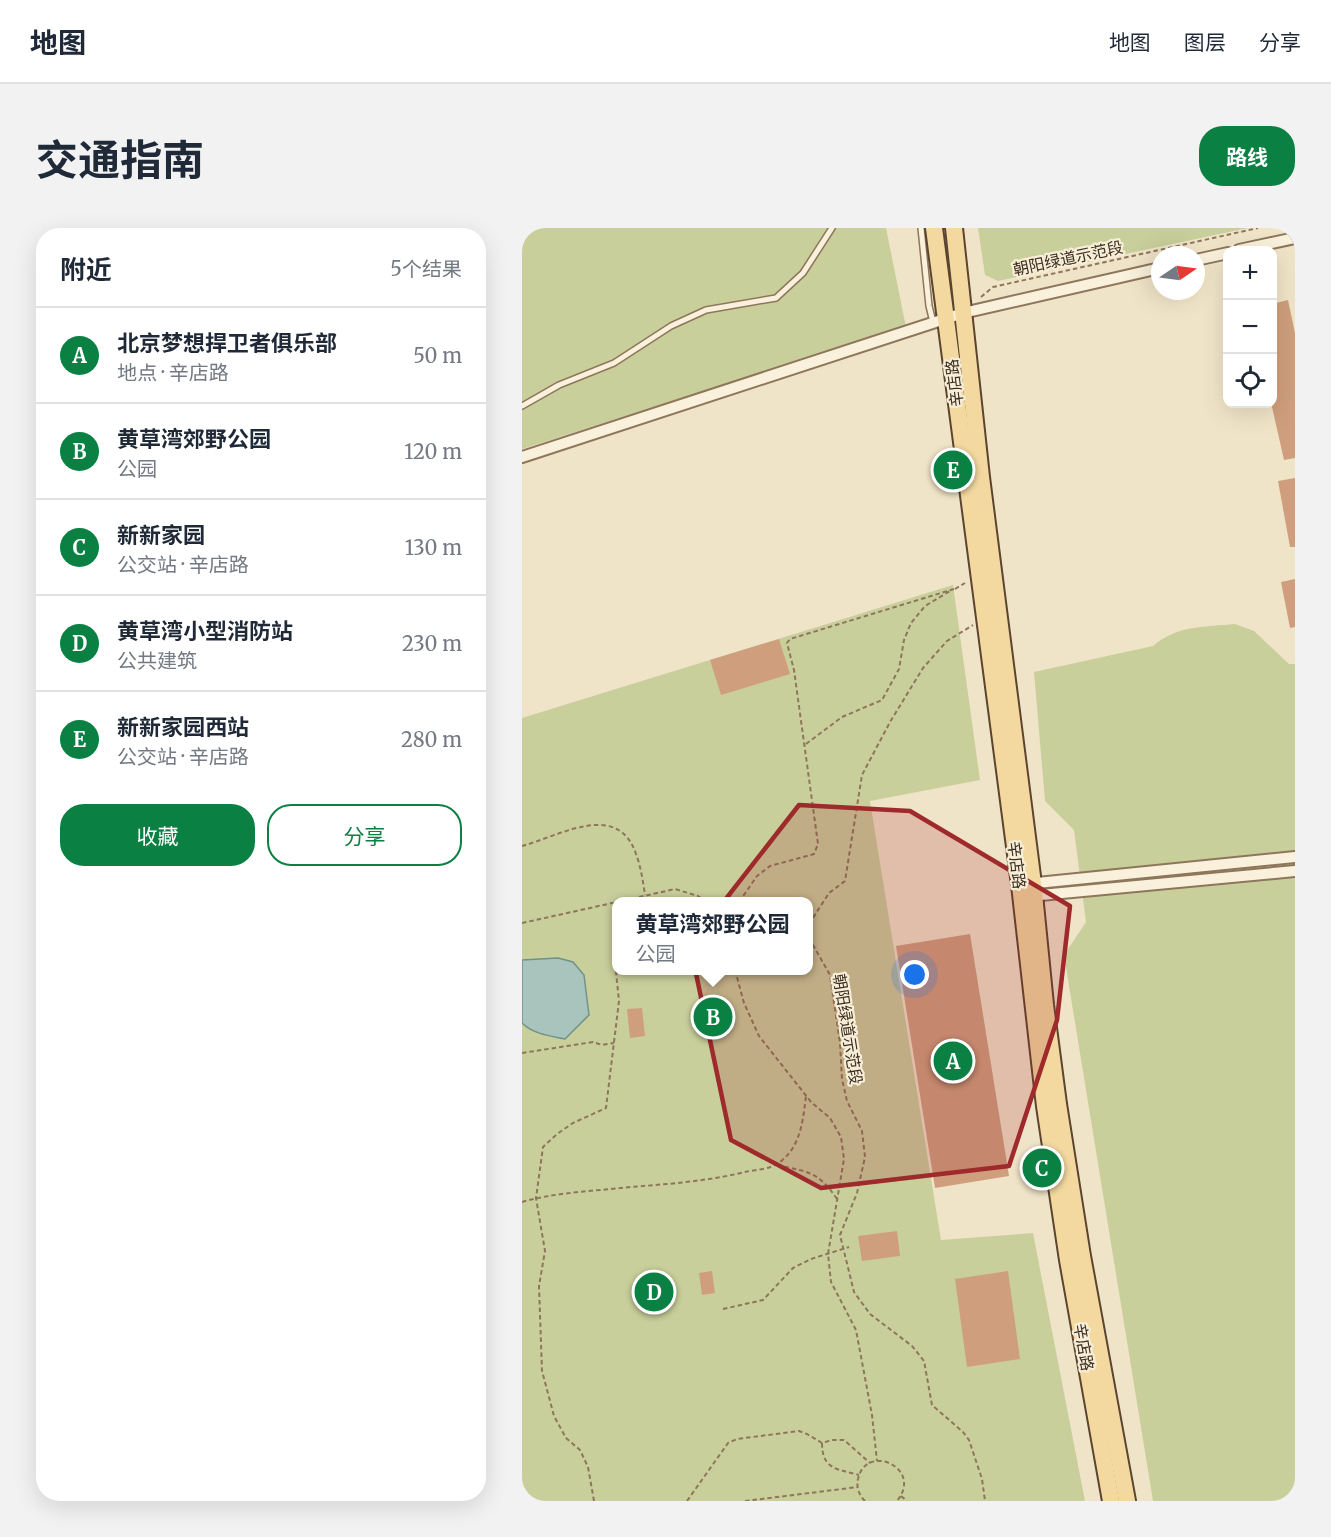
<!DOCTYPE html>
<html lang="zh">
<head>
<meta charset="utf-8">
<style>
	body { margin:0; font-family:Merriweather,"Noto Sans SC",serif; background:#f2f2f3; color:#1f2937 }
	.controls { position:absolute; right:18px; top:18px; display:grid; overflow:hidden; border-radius:12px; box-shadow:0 6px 24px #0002 }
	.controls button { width:54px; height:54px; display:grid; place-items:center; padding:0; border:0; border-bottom:2px solid #e0e1e3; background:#fff; color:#1f2937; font:30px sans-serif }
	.compass { position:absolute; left:629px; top:18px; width:54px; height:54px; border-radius:50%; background:#fff; box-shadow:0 6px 24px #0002; rotate:77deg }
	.you { position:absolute; left:393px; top:747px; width:21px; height:21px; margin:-15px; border:4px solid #fff; border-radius:50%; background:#1a73e8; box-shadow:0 0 0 9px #1a73e833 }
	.badge { display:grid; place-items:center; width:39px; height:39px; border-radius:50%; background:#0b8043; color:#fff; font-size:20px; font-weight:700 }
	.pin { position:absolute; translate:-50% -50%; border:3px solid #fff; box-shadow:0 2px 6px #0006 }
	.popup { position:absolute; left:90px; top:669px; width:201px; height:78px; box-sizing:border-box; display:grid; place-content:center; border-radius:12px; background:#fff; filter:drop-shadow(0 2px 4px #0005); font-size:20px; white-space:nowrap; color:#747a83 }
	.popup b { font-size:22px; color:#1f2937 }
	.popup::after { content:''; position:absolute; left:50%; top:100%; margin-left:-12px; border:12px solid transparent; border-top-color:#fff }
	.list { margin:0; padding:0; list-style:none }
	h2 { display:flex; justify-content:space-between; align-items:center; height:78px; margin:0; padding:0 24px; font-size:26px }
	h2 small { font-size:20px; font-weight:400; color:#747a83 }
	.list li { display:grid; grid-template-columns:39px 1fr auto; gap:18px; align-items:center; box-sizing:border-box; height:96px; padding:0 24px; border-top:2px solid #e0e1e3 }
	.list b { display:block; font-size:22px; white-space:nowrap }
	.list p { margin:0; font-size:20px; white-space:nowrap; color:#747a83 }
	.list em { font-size:20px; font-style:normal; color:#747a83 }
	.actions { display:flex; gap:12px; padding:18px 24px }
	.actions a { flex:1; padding:14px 0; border:2px solid #0b8043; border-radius:24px; text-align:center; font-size:21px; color:#0b8043 }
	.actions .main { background:#0b8043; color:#fff }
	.icon { flex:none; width:33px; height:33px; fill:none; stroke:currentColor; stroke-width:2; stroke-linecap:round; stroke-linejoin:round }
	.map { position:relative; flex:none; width:773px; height:1273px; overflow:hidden; border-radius:24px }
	header { display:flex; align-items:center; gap:36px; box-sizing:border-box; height:84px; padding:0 30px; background:#fff; border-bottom:2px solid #e0e1e3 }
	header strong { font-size:28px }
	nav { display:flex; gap:33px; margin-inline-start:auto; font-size:21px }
	.intro { display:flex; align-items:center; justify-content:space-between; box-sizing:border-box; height:144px; padding:0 36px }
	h1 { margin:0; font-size:42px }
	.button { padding:15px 27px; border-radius:24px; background:#0b8043; color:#fff; font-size:21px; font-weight:700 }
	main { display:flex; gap:36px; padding:0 36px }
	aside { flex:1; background:#fff; border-radius:24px; box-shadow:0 6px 24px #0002 }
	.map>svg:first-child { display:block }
</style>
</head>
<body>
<header>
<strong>地图</strong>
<nav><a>地图</a><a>图层</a><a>分享</a></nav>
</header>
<div class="intro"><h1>交通指南</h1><a class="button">路线</a></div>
<main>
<aside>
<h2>附近<small>5个结果</small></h2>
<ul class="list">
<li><span class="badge">A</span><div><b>北京梦想捍卫者俱乐部</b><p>地点 · 辛店路</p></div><em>50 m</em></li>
<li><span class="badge">B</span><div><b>黄草湾郊野公园</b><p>公园</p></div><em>120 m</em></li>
<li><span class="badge">C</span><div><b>新新家园</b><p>公交站 · 辛店路</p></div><em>130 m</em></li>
<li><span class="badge">D</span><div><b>黄草湾小型消防站</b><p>公共建筑</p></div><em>230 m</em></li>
<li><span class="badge">E</span><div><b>新新家园西站</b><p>公交站 · 辛店路</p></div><em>280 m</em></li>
</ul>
<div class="actions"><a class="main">收藏</a><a>分享</a></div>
</aside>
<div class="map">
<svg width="773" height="1273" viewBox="0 0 773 1273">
	<rect width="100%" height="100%" fill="#f0e4c8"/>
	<g fill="#c9cf9b" fill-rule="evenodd">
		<path d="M0 0H364L384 99 0 221Z"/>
		<path d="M456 0H726L476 53 463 47Z"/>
		<path d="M431 357 458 552 348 573 419 1012 511 1005 563 1273H0V490ZM95 674H287V742H95Z"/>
		<path d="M713 396 732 403 767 436H773V1273H631L542 727 564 694 552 602 523 573 512 444 631 418C655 397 683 399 713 396Z"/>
	</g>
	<path fill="#a9c4bc" stroke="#6f938a" stroke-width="1.5" d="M36 730 51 734 62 747 67 787 43 811C28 808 11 806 0 795V732Z"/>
	<g fill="#cf9f7d">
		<path d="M766 72 773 105V230L762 232 750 179V165L754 164 750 148V76Z"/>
		<path d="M773 250V319H768L756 253Z"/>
		<path d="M773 351V399L768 400 759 354Z"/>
		<path d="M257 411 268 446 199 467 188 432Z"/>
		<path d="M448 706 487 948 413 960 374 718Z"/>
		<path d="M120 780 123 808 108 810 105 781Z"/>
		<path d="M375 1003 378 1028 340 1033 336 1008Z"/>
		<path d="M190 1043 193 1065 180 1067 177 1045Z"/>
		<path d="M486 1043 498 1131 445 1139 433 1051Z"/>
	</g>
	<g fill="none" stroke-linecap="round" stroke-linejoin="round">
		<g stroke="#8d765c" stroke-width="8">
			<g id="lane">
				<path d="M399 0 407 78 411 94"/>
				<path d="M0 178 37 157 92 135 149 98 184 82 254 70 281 45 310 0"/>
			</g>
		</g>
		<g stroke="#8d765c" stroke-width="14">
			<g id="street">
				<path d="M717 22 773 10"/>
				<path d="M674 32 706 25"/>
				<path d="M0 229 441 85 638 40"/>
				<path d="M505 656 773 629"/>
				<path d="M508 668 773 643"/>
			</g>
		</g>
		<g stroke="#5b4430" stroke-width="20">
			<g id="primary">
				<path d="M412 0 498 657 523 878 546 1032 589 1273"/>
				<path d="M432 0 459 249 511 656 523 777 536 876 560 1028 605 1273"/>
			</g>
		</g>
		<g stroke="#8d765c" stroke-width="2" stroke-dasharray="4.5 3" stroke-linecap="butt">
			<path d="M459 69 471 59 736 0"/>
			<path d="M433 361 443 355"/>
			<path d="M284 516 320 489 360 472 377 441 382 412 389 395 403 378 428 363"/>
			<path d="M0 618C37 608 96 572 114 626 119 639 121 654 123 667"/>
			<path d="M95 674 153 661 176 668 184 674"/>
			<path d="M217 674 235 648 248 638 292 626 296 616 272 442 265 415 268 411 432 361"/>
			<path d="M0 695 95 674"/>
			<path d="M287 696 307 665 323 653 340 547 368 494 401 440 425 413 451 397"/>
			<path d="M287 710 308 747 318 815 320 851 325 873 340 903 343 929 335 965 318 1007 332 1064 348 1086 390 1118 402 1133 410 1177 441 1204 447 1212 460 1251 463 1273"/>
			<path d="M213 742 222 775 237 808 289 874 308 890 319 909 322 931 306 1026 309 1054 334 1102 350 1187 355 1233"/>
			<path d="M0 825 71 814 80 817 92 815"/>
			<path d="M255 937C286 944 296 943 315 971"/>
			<path d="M0 974C35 964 73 963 109 959 147 956 186 953 223 944 233 942 250 941 258 934 279 918 281 892 284 868"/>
			<path d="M201 1081 241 1072 271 1040 289 1031 327 1019"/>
			<path d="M300 1215C300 1242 316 1241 337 1247"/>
			<path d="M379 1268 385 1273"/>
			<path d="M72 1273 66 1239 58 1222 44 1210 32 1188 20 1143 17 1058 23 1023 14 970 21 919 35 906 51 895 84 880 97 773 91 715 95 702"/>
			<path d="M165 1273 206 1215 215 1211 277 1203 285 1206 300 1215 310 1212H322L348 1235"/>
			<path d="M223 1273 336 1259"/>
			<path d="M343 1273C337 1267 334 1259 336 1251 344 1214 402 1240 375 1273"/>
		</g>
		<use href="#lane" stroke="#faf1dc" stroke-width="5"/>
		<use href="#street" stroke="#faf1dc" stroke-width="10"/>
		<use href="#primary" stroke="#f3d9a0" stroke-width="16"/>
	</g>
	<path fill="#9e2a2b" fill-opacity="0.2" stroke="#9e2a2b" stroke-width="4.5" stroke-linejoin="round" d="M277 577 388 583 548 678 535 792 487 938 299 960 209 912 168 717Z"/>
	<g text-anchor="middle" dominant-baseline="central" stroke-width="4.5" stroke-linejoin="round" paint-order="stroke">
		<g font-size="16" fill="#3d2e20" stroke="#f7eed8">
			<text transform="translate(546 30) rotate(-12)">朝阳绿道示范段</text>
			<text transform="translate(432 155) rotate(-97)">辛店路</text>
			<text transform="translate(495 637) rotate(83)">辛店路</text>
			<text transform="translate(326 801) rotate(81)">朝阳绿道示范段</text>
			<text transform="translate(562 1119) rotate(80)">辛店路</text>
		</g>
	</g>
</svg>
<div class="controls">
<button>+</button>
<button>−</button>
<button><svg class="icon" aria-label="locate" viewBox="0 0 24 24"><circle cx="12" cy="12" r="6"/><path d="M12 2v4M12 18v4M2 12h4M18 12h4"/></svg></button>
</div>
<svg class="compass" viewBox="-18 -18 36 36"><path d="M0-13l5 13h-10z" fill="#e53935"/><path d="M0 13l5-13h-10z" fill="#747a83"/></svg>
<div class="you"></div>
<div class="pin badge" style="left:431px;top:833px">A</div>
<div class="pin badge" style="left:191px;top:789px">B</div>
<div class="popup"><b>黄草湾郊野公园</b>公园</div>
<div class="pin badge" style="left:520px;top:940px">C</div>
<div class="pin badge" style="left:132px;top:1064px">D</div>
<div class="pin badge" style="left:431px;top:242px">E</div>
</div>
</main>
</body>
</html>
